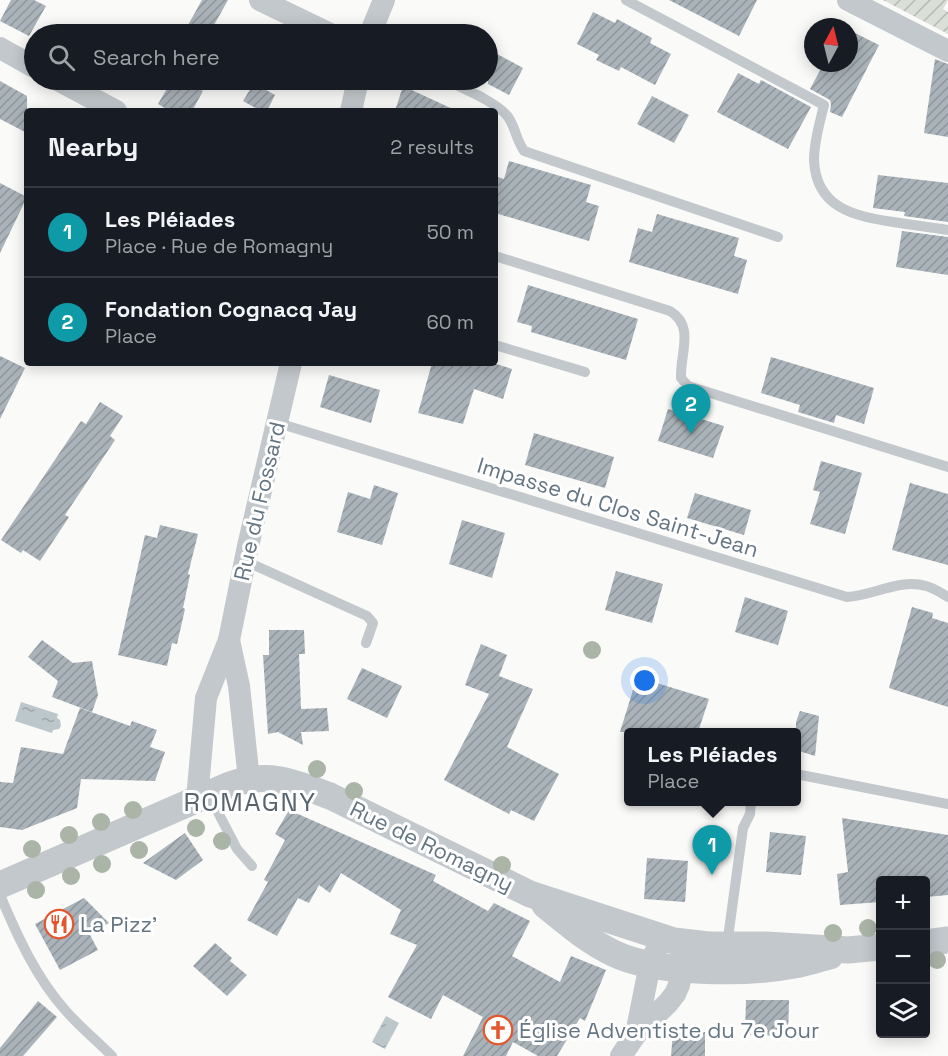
<!DOCTYPE html>
<html lang="en">
<head>
<meta charset="utf-8">
<style>
	body { margin:0; font-family:"Space Grotesk",sans-serif; background:#20242c; color:#f1f3f6 }
	.controls { position:absolute; right:18px; bottom:18px; display:grid; overflow:hidden; border-radius:6px; box-shadow:0 3px 15px #0003 }
	.controls button { width:54px; height:54px; display:grid; place-items:center; padding:0; border:0; border-bottom:2px solid #363941; background:#171b24; color:#f1f3f6; font:30px sans-serif }
	.compass { position:absolute; left:804px; top:18px; width:54px; height:54px; border-radius:50%; background:#171b24; box-shadow:0 3px 15px #0003; rotate:7deg }
	.you { position:absolute; left:645px; top:681px; width:21px; height:21px; margin:-15px; border:4px solid #fff; border-radius:50%; background:#1a73e8; box-shadow:0 0 0 9px #1a73e833 }
	.badge { display:grid; place-items:center; width:39px; height:39px; border-radius:50%; background:#7c3aed; color:#fff; font-size:20px; font-weight:700 }
	.pin { position:absolute; translate:-50% -50px; filter:drop-shadow(0 2px 3px #0008) }
	.pin::after { content:''; position:absolute; top:32px; width:21px; height:18px; background:inherit; clip-path:polygon(0 0,100% 0,50% 100%) }
	.popup { position:absolute; left:624px; top:728px; width:177px; height:78px; box-sizing:border-box; display:grid; place-content:center; border-radius:6px; background:#171b24; filter:drop-shadow(0 2px 4px #0005); font-size:20px; white-space:nowrap; color:#9ea1a6 }
	.popup b { font-size:22px; color:#f1f3f6 }
	.popup::after { content:''; position:absolute; left:50%; top:100%; margin-left:-12px; border:12px solid transparent; border-top-color:#171b24 }
	.list { margin:0; padding:0; list-style:none }
	h2 { display:flex; justify-content:space-between; align-items:center; height:78px; margin:0; padding:0 24px; font-size:26px }
	h2 small { font-size:20px; font-weight:400; color:#9ea1a6 }
	.list li { display:grid; grid-template-columns:39px 1fr auto; gap:18px; align-items:center; box-sizing:border-box; height:90px; padding:0 24px; border-top:2px solid #363941 }
	.list b { display:block; font-size:22px; white-space:nowrap }
	.list p { margin:0; font-size:20px; white-space:nowrap; color:#9ea1a6 }
	.list em { font-size:20px; font-style:normal; color:#9ea1a6 }
	.icon { flex:none; width:33px; height:33px; fill:none; stroke:currentColor; stroke-width:2; stroke-linecap:round; stroke-linejoin:round }
	.map { position:relative; flex:none; width:948px; height:1056px; overflow:hidden }
	.search { position:absolute; background:#171b24; box-shadow:0 3px 15px #0003; left:24px; top:24px; width:474px; height:66px; display:flex; align-items:center; gap:15px; box-sizing:border-box; padding:0 21px; border-radius:33px; color:#9ea1a6; font-size:22px }
	.panel { position:absolute; background:#171b24; box-shadow:0 3px 15px #0003; left:24px; top:108px; width:474px; height:258px; border-radius:6px }
	.map>svg:first-child { display:block }
</style>
</head>
<body>
<div class="map">
<svg width="948" height="1056" viewBox="0 0 948 1056">
	<defs>
		<pattern id="garden-furrows" width="10" height="10" patternUnits="userSpaceOnUse" patternTransform="scale(1.5)"><rect width="10" height="10" fill="#dadfd7"/><path d="M-1 1l2-2M0 10L10 0M9 11l2-2" fill="none" stroke="#b4b9b4"/></pattern>
		<pattern id="water-ripples" width="26" height="14" patternUnits="userSpaceOnUse" patternTransform="scale(1.5)"><rect width="26" height="14" fill="#bbc7cb"/><path d="M2 4q2-2 4 0t4 0M15 11q2-2 4 0t4 0" fill="none" stroke="#9ca6aa"/></pattern>
		<pattern id="building-hatch" width="6" height="6" patternUnits="userSpaceOnUse" patternTransform="scale(1.5)"><rect width="6" height="6" fill="#aab3b9"/><path d="M-1 1l2-2M0 6l6-6M5 7l2-2" fill="none" stroke="#8e969c"/></pattern>
	</defs>
	<rect width="100%" height="100%" fill="#fafaf8"/>
	<path fill="url(#garden-furrows)" d="M883 0H948L943 9 948 12V34Z"/>
	<g fill="url(#water-ripples)">
		<path d="M21 702 58 714 57 718 60 720 61 726 59 729 53 730 52 733 15 721Z"/>
		<path d="M386 1016 399 1023 385 1049 372 1042Z"/>
	</g>
	<g fill="url(#building-hatch)">
		<path d="M11 0H34L46 6 29 36 0 21Z"/>
		<path d="M202 0H228L209 34H183Z"/>
		<path d="M669 0H757L739 36Z"/>
		<path d="M593 12 615 23 617 19 652 38 650 43 671 54 655 85 621 67 619 71 596 60 599 55 577 44Z"/>
		<path d="M849 30 879 45 842 117 830 112 831 104 830 100 810 89 824 63H849Z"/>
		<path d="M488 49 523 68 509 95 488 84Z"/>
		<path d="M935 59 948 64V137L924 133Z"/>
		<path d="M738 73 759 84 761 80 811 107 788 149 717 112Z"/>
		<path d="M172 80H183L203 91 192 111H170L158 104Z"/>
		<path d="M0 81 27 96V133L0 119Z"/>
		<path d="M254 83 275 95 267 111H261L243 101Z"/>
		<path d="M403 86 457 111H395Z"/>
		<path d="M652 96 689 115 674 143 637 124Z"/>
		<path d="M509 161 591 185 586 202 599 206 589 241 495 213V176L504 179Z"/>
		<path d="M878 175 948 183V222L904 216 905 212 873 208Z"/>
		<path d="M0 183 27 197 0 253Z"/>
		<path d="M657 214 739 238 734 256 747 260 738 294 629 262 638 228 652 232Z"/>
		<path d="M902 231 948 237V275L896 267Z"/>
		<path d="M528 285 638 319 626 360 531 332 532 326 517 322Z"/>
		<path d="M0 356 25 368 0 419Z"/>
		<path d="M771 357 874 388 864 424 836 415 834 423 798 412 800 405 761 393Z"/>
		<path d="M432 363H493L512 369 503 399 474 389 463 424 418 413Z"/>
		<path d="M329 375 380 390 371 423 320 407Z"/>
		<path d="M100 402 123 416 110 436 115 440 65 515 69 517 40 561 23 550 21 553 1 540 81 421 86 424Z"/>
		<path d="M668 409 724 426 713 458 658 441Z"/>
		<path d="M534 433 614 457 605 488 525 465Z"/>
		<path d="M821 461 862 473 845 534 810 524 820 492 813 490Z"/>
		<path d="M910 483 948 494V565L892 550Z"/>
		<path d="M374 485 398 493 382 545 337 532 348 492 370 499Z"/>
		<path d="M695 493 751 510 744 535 687 518Z"/>
		<path d="M462 520 505 533 492 578 449 564Z"/>
		<path d="M160 525 198 534 188 574 190 575 183 608 185 609 177 644 172 643 167 666 118 655 145 535 157 538Z"/>
		<path d="M616 571 663 584 652 623 605 610Z"/>
		<path d="M745 597 788 611 778 645 735 632Z"/>
		<path d="M912 607 933 613 932 618 948 623V707L889 688Z"/>
		<path d="M269 630H304L305 654H299L301 709 327 708 329 731 301 732 303 745 278 732 268 734 263 655H269Z"/>
		<path d="M42 640 73 663 92 661 98 695 92 712 52 697 58 681 28 657Z"/>
		<path d="M481 644 507 655 499 676 533 689 507 747 559 774 534 821 511 810 509 814 444 780 489 694 465 685Z"/>
		<path d="M362 668 402 686 387 718 347 699Z"/>
		<path d="M637 677 709 699 698 732H620Z"/>
		<path d="M80 708 130 726 132 721 157 730 150 747 165 752 155 781 81 779 77 808 22 830 0 827V782L13 783 21 747 63 754Z"/>
		<path d="M800 711 819 716 815 756 796 750V722Z"/>
		<path d="M289 810 436 875 433 881 488 911 494 903 530 921 512 956 560 982 571 956 606 970 585 1021 580 1018 557 1056H538L513 1042 506 1056H463L483 1017 443 995 431 1019 388 997 417 945 390 934 401 910 341 873 330 893 319 885 309 903 298 898 277 936 247 920 268 882 264 880 285 840 275 834Z"/>
		<path d="M842 818 948 835V895L926 897V880H880V902L840 905 837 874 848 872Z"/>
		<path d="M770 832 806 836 801 875 766 872Z"/>
		<path d="M185 833 203 860 176 880 143 863Z"/>
		<path d="M647 858 688 861 685 902 644 899Z"/>
		<path d="M84 898 109 923 89 933 98 950 60 970 35 924Z"/>
		<path d="M215 943 232 958 230 961 247 975 227 996 193 966Z"/>
		<path d="M746 1000H789L788 1036 745 1035Z"/>
		<path d="M38 1001 57 1017 23 1056H0V1048Z"/>
		<path d="M673 1032H705V1056H671Z"/>
	</g>
	<g fill="none" stroke-linecap="round" stroke-linejoin="round">
		<g stroke="#c3c8cc" stroke-width="10">
			<path d="M626 0 824 105C820 122 814 141 814 160 816 208 854 216 893 222 911 225 930 227 948 230"/>
			<path d="M446 80C462 88 502 104 510 120 516 131 517 141 524 151L778 237"/>
			<path d="M495 256 670 311C695 326 680 353 681 378L688 386 948 467"/>
			<path d="M495 345 585 372"/>
			<path d="M278 423 847 597C873 596 900 578 926 586 934 588 941 593 948 597"/>
			<path d="M245 561 367 616 373 623 366 643"/>
			<path d="M796 774 948 804"/>
			<path d="M209 795 237 849 252 866"/>
			<path d="M0 895C17 935 36 978 66 1011 80 1027 97 1041 112 1056"/>
			<path d="M727 945 743 828 750 814 751 802"/>
		</g>
		<g stroke="#c3c8cc" stroke-width="22">
			<path d="M260 0 330 34"/>
			<path d="M848 0 948 51"/>
			<path d="M370 34 384 0"/>
			<path d="M0 48 34 67"/>
			<path d="M58 80 116 111"/>
			<path d="M351 111 358 80"/>
			<path d="M229 640 239 686 249 780"/>
			<path d="M197 799 206 698 229 640 248 546 291 363"/>
			<path d="M636 1034 650 964 662 937"/>
			<path d="M621 1056 636 1034 668 1003 675 994 679 985 684 954"/>
		</g>
		<g stroke="#c3c8cc" stroke-width="27">
			<path d="M0 885 230 785C269 771 293 782 330 796L530 894 674 941 708 945H766L848 950 880 947"/>
			<path d="M545 905C567 923 588 941 613 953 655 974 748 974 794 965 806 963 818 959 830 956"/>
			<path d="M926 943 948 940"/>
		</g>
	</g>
	<g fill="#aab4a7">
		<circle cx="592" cy="650" r="9"/>
		<circle cx="317" cy="769" r="9"/>
		<circle cx="354" cy="791" r="9"/>
		<circle cx="133" cy="810" r="9"/>
		<circle cx="101" cy="822" r="9"/>
		<circle cx="196" cy="828" r="9"/>
		<circle cx="69" cy="835" r="9"/>
		<circle cx="222" cy="841" r="9"/>
		<circle cx="32" cy="849" r="9"/>
		<circle cx="139" cy="850" r="9"/>
		<circle cx="102" cy="864" r="9"/>
		<circle cx="502" cy="865" r="9"/>
		<circle cx="71" cy="876" r="9"/>
		<circle cx="36" cy="890" r="9"/>
		<circle cx="868" cy="928" r="9"/>
		<circle cx="833" cy="933" r="9"/>
		<circle cx="937" cy="960" r="9"/>
	</g>
	<defs>
		<g id="restaurant-ring" transform="scale(1.5)"><circle r="9.5" fill="#fff" stroke="#e4572e" stroke-width="1.5"/><path d="M-5-6h1v4h1v-4h1v4h1v-4h1v5L-1.5 .5V6h-2V.5L-5-1ZM5-6V6H3V1.5H1.5Q1.5-4 5-6Z" fill="#e4572e"/></g>
		<g id="church-ring" transform="scale(1.5)"><circle r="9.5" fill="#fff" stroke="#e4572e" stroke-width="1.5"/><path d="M-1.2-6h2.4v3.5h3.3v2.4h-3.3V6h-2.4V-.1h-3.3v-2.4h3.3Z" fill="#e4572e"/></g>
	</defs>
	<g fill-rule="evenodd">
		<use href="#restaurant-ring" x="59" y="924"/>
		<use href="#church-ring" x="498" y="1030"/>
	</g>
	<g text-anchor="middle" dominant-baseline="central" stroke-width="6" stroke-linejoin="round" paint-order="stroke">
		<g font-size="22" fill="#657683" stroke="#fff">
			<text transform="translate(259 501) rotate(-77)">Rue du Fossard</text>
			<text transform="translate(618 507) rotate(17)">Impasse du Clos Saint-Jean</text>
			<text transform="translate(432 846) rotate(26)">Rue de Romagny</text>
		</g>
		<g font-size="22" fill="#657683" stroke="#fff" text-anchor="start">
			<text x="80" y="924">La Pizz'</text>
			<text x="519" y="1030">Église Adventiste du 7e Jour</text>
		</g>
		<g font-size="26" letter-spacing="1.5" fill="#57646e" stroke="#fff">
			<text x="250" y="802">ROMAGNY</text>
		</g>
	</g>
</svg>
<div class="controls">
<button>+</button>
<button>−</button>
<button><svg class="icon" aria-label="layers" viewBox="0 0 24 24"><path d="M12 4l9 5-9 5-9-5zM3 14l9 5 9-5"/></svg></button>
</div>
<svg class="compass" viewBox="-18 -18 36 36"><path d="M0-13l5 13h-10z" fill="#e53935"/><path d="M0 13l5-13h-10z" fill="#9ea1a6"/></svg>
<div class="you"></div>
<div class="pin badge" style="left:712px;top:875px;background:#0f9aa8">1</div>
<div class="popup"><b>Les Pléiades</b>Place</div>
<div class="pin badge" style="left:691px;top:434px;background:#0f9aa8">2</div>
<div class="search"><svg class="icon" aria-label="search" viewBox="0 0 24 24"><circle cx="10" cy="10" r="6"/><path d="M15 15l6 6"/></svg>Search here</div>
<section class="panel">
<h2>Nearby<small>2 results</small></h2>
<ul class="list">
<li><span class="badge" style="background:#0f9aa8">1</span><div><b>Les Pléiades</b><p>Place · Rue de Romagny</p></div><em>50 m</em></li>
<li><span class="badge" style="background:#0f9aa8">2</span><div><b>Fondation Cognacq Jay</b><p>Place</p></div><em>60 m</em></li>
</ul>
</section>
</div>
</body>
</html>
